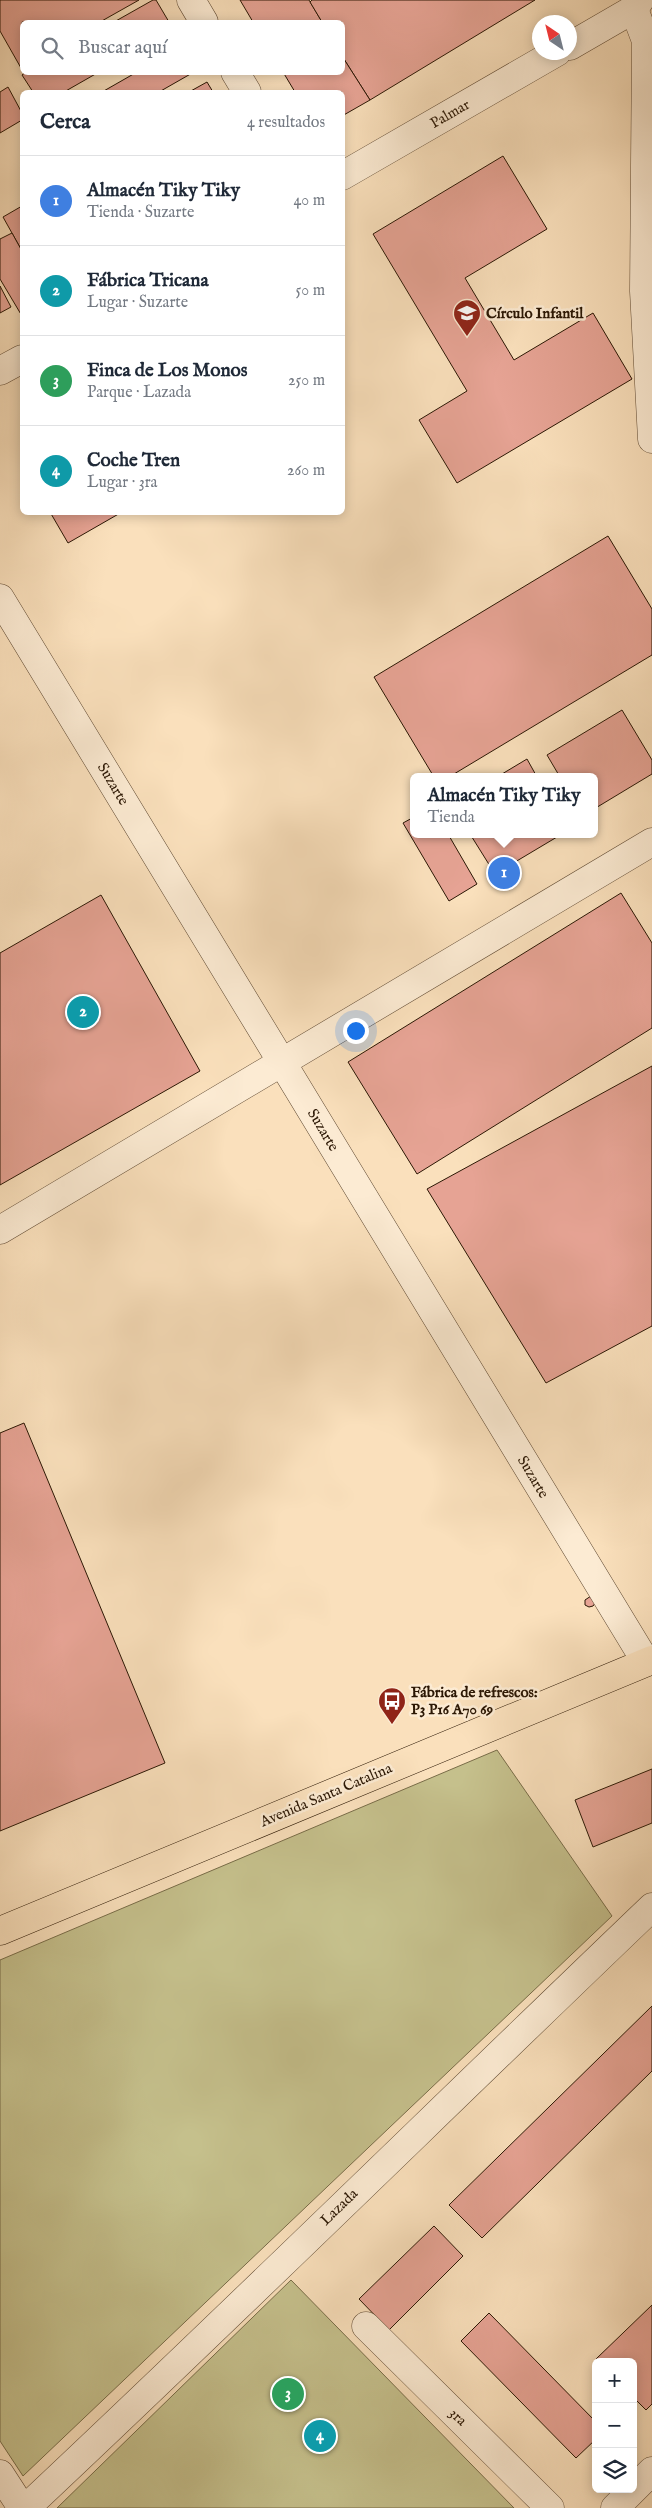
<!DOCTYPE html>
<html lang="es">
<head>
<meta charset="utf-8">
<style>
	body { margin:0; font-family:"IM FELL English",serif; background:#f2f2f3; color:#1f2937 }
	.controls { position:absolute; right:15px; bottom:15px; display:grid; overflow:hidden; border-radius:8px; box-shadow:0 2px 12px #0003 }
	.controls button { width:45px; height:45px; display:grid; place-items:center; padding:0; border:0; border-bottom:1px solid #e0e1e3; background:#fff; color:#1f2937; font:25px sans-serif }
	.compass { position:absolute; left:532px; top:15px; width:45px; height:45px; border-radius:50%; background:#fff; box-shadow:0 2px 12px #0003; rotate:325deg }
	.you { position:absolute; left:355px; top:1030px; width:18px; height:18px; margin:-12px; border:4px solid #fff; border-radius:50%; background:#1a73e8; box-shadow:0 0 0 8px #1a73e833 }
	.badge { display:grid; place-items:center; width:32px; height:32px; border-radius:50%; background:#8f2418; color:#fff; font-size:16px; font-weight:700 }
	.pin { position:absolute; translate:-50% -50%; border:2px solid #fff; box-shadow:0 1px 5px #0006 }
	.popup { position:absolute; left:410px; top:773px; width:188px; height:65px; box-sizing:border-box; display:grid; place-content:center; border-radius:8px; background:#fff; filter:drop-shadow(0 1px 4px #0005); font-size:16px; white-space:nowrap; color:#747a83 }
	.popup b { font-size:19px; color:#1f2937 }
	.popup::after { content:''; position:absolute; left:50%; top:100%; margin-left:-10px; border:10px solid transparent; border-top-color:#fff }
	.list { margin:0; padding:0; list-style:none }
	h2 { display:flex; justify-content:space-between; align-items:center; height:65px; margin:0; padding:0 20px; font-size:21px }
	h2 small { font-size:16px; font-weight:400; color:#747a83 }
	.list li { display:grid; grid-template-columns:32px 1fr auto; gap:15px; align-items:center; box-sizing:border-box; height:90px; padding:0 20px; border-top:1px solid #e0e1e3 }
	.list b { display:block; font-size:19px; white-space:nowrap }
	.list p { margin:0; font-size:16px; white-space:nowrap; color:#747a83 }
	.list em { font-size:16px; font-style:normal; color:#747a83 }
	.icon { flex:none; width:28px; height:28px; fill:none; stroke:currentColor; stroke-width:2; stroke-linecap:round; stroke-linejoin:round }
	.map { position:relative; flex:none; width:652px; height:2508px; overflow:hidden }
	.search { position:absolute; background:#fff; box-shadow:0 2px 12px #0003; left:20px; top:20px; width:325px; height:55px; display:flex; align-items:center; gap:12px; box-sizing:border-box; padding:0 18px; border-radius:8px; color:#747a83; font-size:19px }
	.panel { position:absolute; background:#fff; box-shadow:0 2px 12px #0003; left:20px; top:90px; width:325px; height:425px; border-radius:8px }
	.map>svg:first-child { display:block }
</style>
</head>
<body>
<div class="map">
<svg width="652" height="2508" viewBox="0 0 652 2508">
	<rect width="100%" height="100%" fill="#fae0bc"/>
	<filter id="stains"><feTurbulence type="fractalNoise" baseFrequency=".004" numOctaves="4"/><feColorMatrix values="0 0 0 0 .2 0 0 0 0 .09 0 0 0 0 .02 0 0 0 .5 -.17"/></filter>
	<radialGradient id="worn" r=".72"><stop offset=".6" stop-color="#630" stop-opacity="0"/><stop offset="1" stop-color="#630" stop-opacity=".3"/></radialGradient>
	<g fill="#c5c08c" stroke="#786c48">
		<path d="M497 1750 612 1916 23 2476 0 2441V1960Z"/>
		<path d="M291 2280 514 2508H57Z"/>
	</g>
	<g fill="#e6a394" stroke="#2b1704">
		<path d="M0 0H139L100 22H22L21 68 0 31Z"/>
		<path d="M153 0H156L169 22H114Z"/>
		<path d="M240 0H309L322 22H253Z"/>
		<path d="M312 0H535L370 100 342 56V22H322L310 2Z"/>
		<path d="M342 56 370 100 342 116V92H295L283 72H342Z"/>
		<path d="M26 72H99L64 92H33L22 75Z"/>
		<path d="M137 72H194L159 92H102Z"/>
		<path d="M207 82 213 92H189Z"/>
		<path d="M8 87 22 113V120L0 133V92Z"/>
		<path d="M503 156 547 229 465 278 514 360 593 313 632 379 457 483 419 420 467 391 373 234Z"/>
		<path d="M22 206V251L3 217Z"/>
		<path d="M12 233 22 251V316L0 279V239Z"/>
		<path d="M0 286 11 307 0 313Z"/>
		<path d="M50 512H122L68 543Z"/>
		<path d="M608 536 652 609V655L449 777H434L374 677Z"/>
		<path d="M622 710 652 760V774L594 809V777H560L547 755Z"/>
		<path d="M527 759 537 777H497Z"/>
		<path d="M414 817V834H448L477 884 449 901 403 823Z"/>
		<path d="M470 834H562L495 874Z"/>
		<path d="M621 893 652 943V1028L417 1174 348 1062Z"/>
		<path d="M101 895 200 1071 0 1185V953Z"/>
		<path d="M652 1066V1326L546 1383 427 1189Z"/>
		<path d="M24 1423 165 1763 0 1831V1433Z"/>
		<path d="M591 1596 596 1602 593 1606 589 1607 585 1605V1600Z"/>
		<path d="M652 1769V1823L593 1847 575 1800Z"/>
		<path d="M652 2006V2071L482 2238 449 2205Z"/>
		<path d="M434 2226 463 2256 389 2330 359 2299Z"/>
		<path d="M652 2305V2404L646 2410 633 2397V2362H599L596 2359Z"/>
		<path d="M489 2313 596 2422V2439L576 2458 461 2341Z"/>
	</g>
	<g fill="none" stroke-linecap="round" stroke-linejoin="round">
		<g stroke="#5f4932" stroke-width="29">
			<g id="minor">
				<path d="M191 0 204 22"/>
				<path d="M634 9 646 41 644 291 652 439"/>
				<path d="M570 46 634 9 640 0"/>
				<path d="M235 72 247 92"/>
				<path d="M342 176 557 52"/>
				<path d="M0 371 22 359"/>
				<path d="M0 598 646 1662"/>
				<path d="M0 1230 652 842"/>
				<path d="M366 2326 550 2508"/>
				<path d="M0 2474 22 2508"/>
				<path d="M26 2508C237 2310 443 2107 652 1907"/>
				<path d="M615 2508 652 2471"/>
			</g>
		</g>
		<g stroke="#2b1704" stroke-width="29">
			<path id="major" d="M0 1931 652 1660"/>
		</g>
		<use href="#minor" stroke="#fcebd3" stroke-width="28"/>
		<use href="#major" stroke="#fae0bc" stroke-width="28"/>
	</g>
	<defs>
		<g id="school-pin" transform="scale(1.4375)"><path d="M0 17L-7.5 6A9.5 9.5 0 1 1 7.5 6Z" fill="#8f2418" stroke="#fcebd3"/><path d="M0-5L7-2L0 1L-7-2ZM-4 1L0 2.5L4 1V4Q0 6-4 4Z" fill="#fff"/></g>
		<g id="bus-pin" transform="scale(1.4375)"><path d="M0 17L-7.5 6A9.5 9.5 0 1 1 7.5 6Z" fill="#8f2418" stroke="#fcebd3"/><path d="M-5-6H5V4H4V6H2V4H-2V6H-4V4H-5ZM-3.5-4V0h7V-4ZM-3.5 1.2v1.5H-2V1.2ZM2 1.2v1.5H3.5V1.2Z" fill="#fff"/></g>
	</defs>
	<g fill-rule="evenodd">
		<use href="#school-pin" x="467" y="313"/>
		<use href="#bus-pin" x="392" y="1701"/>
	</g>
	<g text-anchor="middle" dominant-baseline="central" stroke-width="5" stroke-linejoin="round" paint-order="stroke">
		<g font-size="15" fill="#2b1704" stroke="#fcebd3">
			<text transform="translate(450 114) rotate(-30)">Palmar</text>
			<text transform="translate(113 784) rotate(59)">Suzarte</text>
			<text transform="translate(323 1130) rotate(59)">Suzarte</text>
			<text transform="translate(533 1477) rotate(59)">Suzarte</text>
			<text transform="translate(326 1795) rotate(-23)">Avenida Santa Catalina</text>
			<text transform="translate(339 2207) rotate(-44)">Lazada</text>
			<text transform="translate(458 2417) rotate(45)">3ra</text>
		</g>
		<g font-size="15" font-weight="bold" fill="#2b1704" stroke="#fcebd3" text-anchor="start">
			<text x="486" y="313">Círculo Infantil</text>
			<text x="411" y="1692">Fábrica de refrescos:<tspan x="411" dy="17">P3 P16 A70 69</tspan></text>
		</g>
	</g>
	<rect width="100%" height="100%" filter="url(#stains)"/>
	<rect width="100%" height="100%" fill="url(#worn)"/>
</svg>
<div class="controls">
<button>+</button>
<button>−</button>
<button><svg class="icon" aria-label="layers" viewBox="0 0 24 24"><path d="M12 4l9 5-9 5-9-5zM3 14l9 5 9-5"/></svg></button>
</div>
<svg class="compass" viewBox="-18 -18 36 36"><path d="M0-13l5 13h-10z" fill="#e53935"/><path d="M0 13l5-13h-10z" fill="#747a83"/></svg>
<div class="you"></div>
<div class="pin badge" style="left:504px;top:873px;background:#3f7fe0">1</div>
<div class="popup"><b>Almacén Tiky Tiky</b>Tienda</div>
<div class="pin badge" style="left:83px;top:1012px;background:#0f9aa8">2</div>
<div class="pin badge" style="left:288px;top:2394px;background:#2e9e5b">3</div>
<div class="pin badge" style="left:320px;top:2436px;background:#0f9aa8">4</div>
<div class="search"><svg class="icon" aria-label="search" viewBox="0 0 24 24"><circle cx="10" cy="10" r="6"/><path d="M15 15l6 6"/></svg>Buscar aquí</div>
<section class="panel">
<h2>Cerca<small>4 resultados</small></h2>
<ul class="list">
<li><span class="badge" style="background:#3f7fe0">1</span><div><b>Almacén Tiky Tiky</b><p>Tienda · Suzarte</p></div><em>40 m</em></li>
<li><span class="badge" style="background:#0f9aa8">2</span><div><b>Fábrica Tricana</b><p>Lugar · Suzarte</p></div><em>50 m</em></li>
<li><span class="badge" style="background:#2e9e5b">3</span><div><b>Finca de Los Monos</b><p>Parque · Lazada</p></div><em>250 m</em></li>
<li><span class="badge" style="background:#0f9aa8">4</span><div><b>Coche Tren</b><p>Lugar · 3ra</p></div><em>260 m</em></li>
</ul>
</section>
</div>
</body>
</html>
